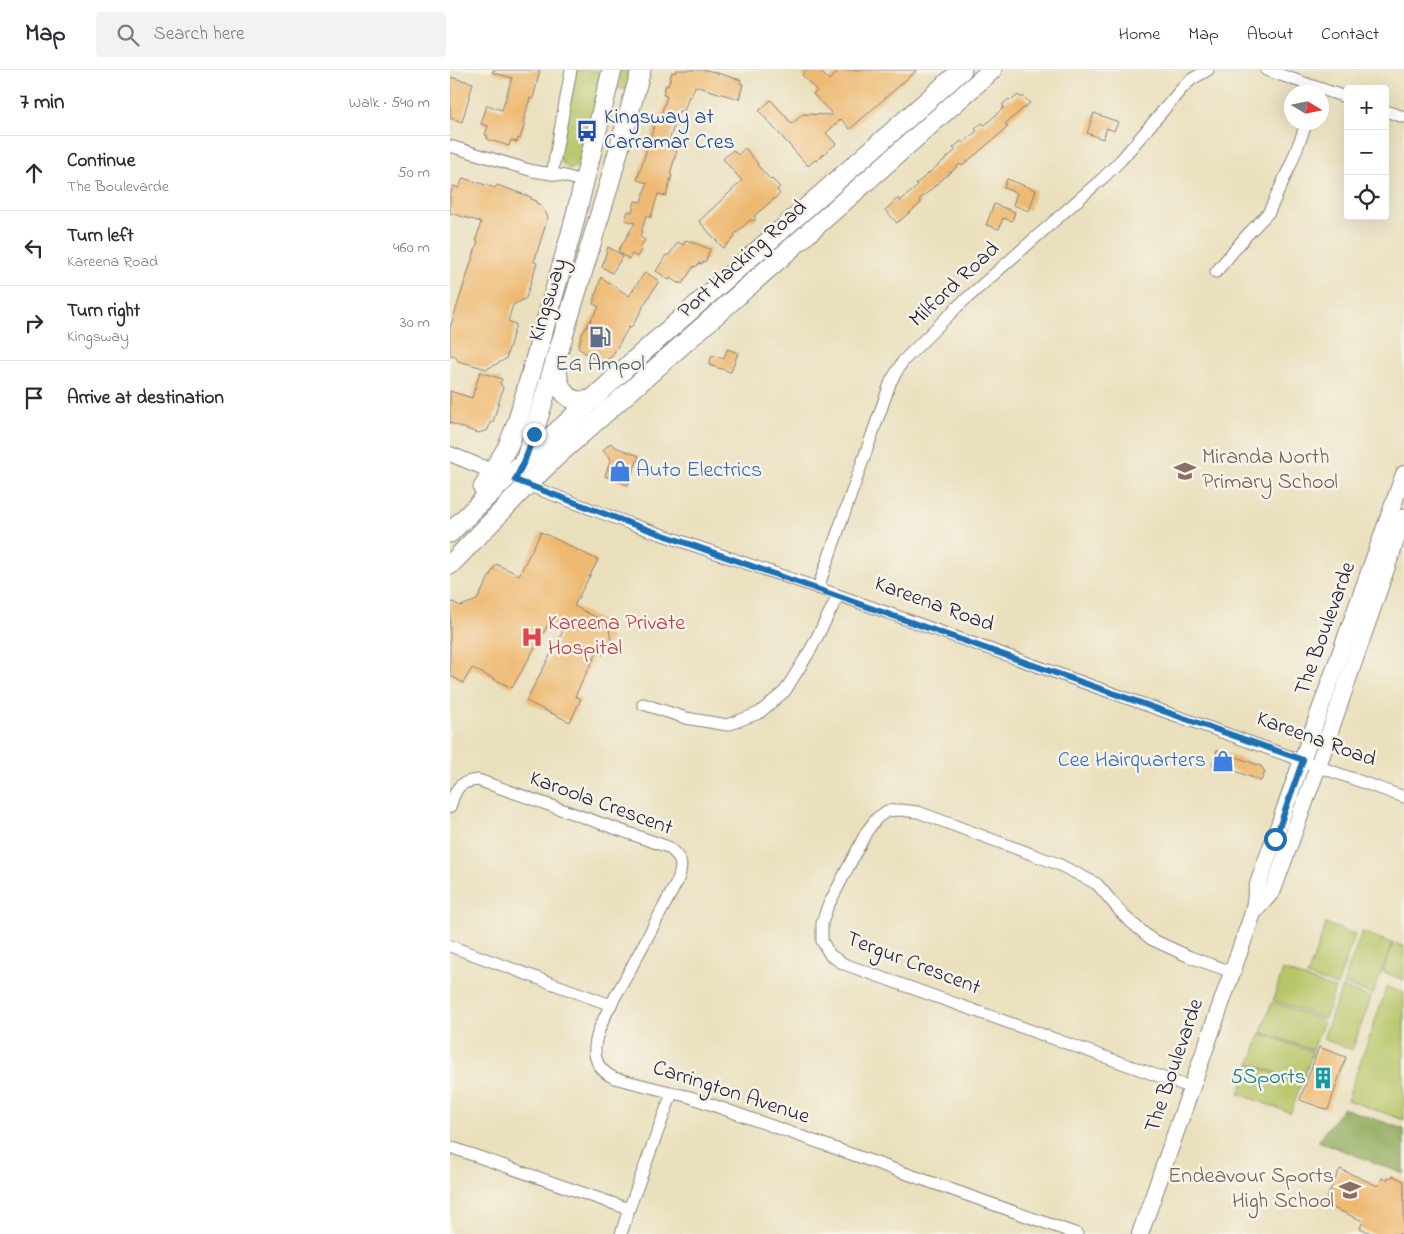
<!DOCTYPE html>
<html lang="en">
<head>
<meta charset="utf-8">
<style>
	body { margin:0; font-family:"Indie Flower",sans-serif; background:#f2f2f3; color:#2b2b33 }
	.controls { position:absolute; right:15px; top:15px; display:grid; overflow:hidden; border-radius:5px; box-shadow:0 5px 20px #0002 }
	.controls button { width:45px; height:45px; display:grid; place-items:center; padding:0; border:0; border-bottom:1px solid #e1e1e2; background:#fff; color:#2b2b33; font:25px sans-serif }
	.compass { position:absolute; left:834px; top:15px; width:45px; height:45px; border-radius:50%; background:#fff; box-shadow:0 5px 20px #0002; rotate:100deg }
	.stop { position:absolute; width:15px; height:15px; margin:-11px; border:4px solid #1f6fb2; border-radius:50%; background:#fff }
	.stop.end { background:#1f6fb2; border-color:#fff; box-shadow:0 1px 5px #0008 }
	.list { margin:0; padding:0; list-style:none }
	h2 { display:flex; justify-content:space-between; align-items:center; height:65px; margin:0; padding:0 20px; font-size:21px }
	h2 small { font-size:16px; font-weight:400; color:#7c7c81 }
	.list li { display:grid; grid-template-columns:32px 1fr auto; gap:15px; align-items:center; box-sizing:border-box; height:75px; padding:0 20px; border-top:1px solid #e1e1e2 }
	.list b { display:block; font-size:19px; white-space:nowrap }
	.list p { margin:0; font-size:16px; white-space:nowrap; color:#7c7c81 }
	.list em { font-size:16px; font-style:normal; color:#7c7c81 }
	.icon { flex:none; width:28px; height:28px; fill:none; stroke:currentColor; stroke-width:2; stroke-linecap:round; stroke-linejoin:round }
	.map { position:relative; flex:none; width:954px; height:1164px; overflow:hidden }
	header { display:flex; align-items:center; gap:30px; box-sizing:border-box; height:70px; padding:0 25px; background:#fff; border-bottom:1px solid #e1e1e2 }
	header strong { font-size:24px }
	nav { display:flex; gap:28px; margin-inline-start:auto; font-size:18px }
	.search { width:350px; height:45px; background:#f2f2f3; display:flex; align-items:center; gap:12px; box-sizing:border-box; padding:0 18px; border-radius:5px; color:#7c7c81; font-size:19px }
	main { display:flex }
	aside { flex:1; background:#fff }
	.map>svg:first-child { display:block }
</style>
</head>
<body>
<header>
<strong>Map</strong>
<div class="search"><svg class="icon" aria-label="search" viewBox="0 0 24 24"><circle cx="10" cy="10" r="6"/><path d="M15 15l6 6"/></svg>Search here</div>
<nav><a>Home</a><a>Map</a><a>About</a><a>Contact</a></nav>
</header>
<main>
<aside>
<h2>7 min<small>Walk · 540 m</small></h2>
<ul class="list">
<li><svg class="icon" aria-label="ahead" viewBox="0 0 24 24"><path d="M12 20V5M6 11l6-6 6 6"/></svg><div><b>Continue</b><p>The Boulevarde</p></div><em>50 m</em></li>
<li><svg class="icon" aria-label="left" viewBox="0 0 24 24"><path d="M17 20v-9H6M10 6l-5 5 5 5"/></svg><div><b>Turn left</b><p>Kareena Road</p></div><em>460 m</em></li>
<li><svg class="icon" aria-label="right" viewBox="0 0 24 24"><path d="M7 20v-9h11M14 6l5 5-5 5"/></svg><div><b>Turn right</b><p>Kingsway</p></div><em>30 m</em></li>
<li><svg class="icon" aria-label="arrive" viewBox="0 0 24 24"><path d="M6 21V4h12l-3 4 3 4H6"/></svg><div><b>Arrive at destination</b></div></li>
</ul>
</aside>
<div class="map">
<svg width="954" height="1164" viewBox="0 0 954 1164">
	<rect width="100%" height="100%" fill="#f7f3e8"/>
	<filter id="ink" filterUnits="userSpaceOnUse"><feTurbulence type="fractalNoise" baseFrequency=".02" numOctaves="2"/><feDisplacementMap in="SourceGraphic" scale="10" xChannelSelector="R" yChannelSelector="G"/><feConvolveMatrix kernelMatrix="1 2 1 2 8 2 1 2 1" color-interpolation-filters="sRGB"/></filter>
	<filter id="wash" filterUnits="userSpaceOnUse"><feTurbulence type="fractalNoise" baseFrequency=".0096" numOctaves="4" result="noise"/><feDisplacementMap in="SourceGraphic" scale="20" xChannelSelector="R" yChannelSelector="G"/><feGaussianBlur stdDeviation="1.12" result="paint"/><feColorMatrix in="noise" values="0 0 0 0 0 0 0 0 0 0 0 0 0 0 0 0 0 1.4 0 .05"/><feComposite in="paint" operator="in"/></filter>
	<g filter="url(#wash)">
		<rect width="100%" height="100%" fill="#eae0bd"/>
		<g fill="#b8c669" stroke="#6d7452">
			<path d="M121 0H187L177 20 159 16 129 95 123 98H118L113 94 106 80Z"/>
			<path d="M876 854 905 864 887 916 857 906Z"/>
			<path d="M912 862 942 873 923 925 893 914Z"/>
			<path d="M943 873 954 876V910L933 902Z"/>
			<path d="M833 900 885 919 875 949 823 930Z"/>
			<path d="M892 917 921 928 902 980 873 969Z"/>
			<path d="M937 917 954 923V1050L897 1030Z"/>
			<path d="M822 932 874 951 863 980 811 962Z"/>
			<path d="M811 963 863 982 852 1012 800 993Z"/>
			<path d="M800 994 851 1013 841 1043 789 1024Z"/>
		</g>
		<path fill="#92ab5d" stroke="#5a664c" d="M893 1038 954 1059V1104L868 1071Z"/>
		<g id="blocks">
			<g fill="#eeb971">
				<path d="M43 0H90L83 29 80 28 73 53H75L70 69 68 68 67 72 61 70 59 76 37 69 38 66 35 65 38 56 31 54 37 35 52 40 62 8 42 2Z"/>
				<path d="M226 0H257L291 10 290 13 293 14 289 29 245 16 241 27 239 26 234 41H229L218 74 228 77 220 104 222 105 216 126 208 124 201 147 196 146 190 167 195 170 190 177 192 179 187 187 182 184 179 189 168 181 185 153 175 150 178 141 182 142 185 131 191 132 197 113 187 110 208 44 211 45 217 26 213 25 216 15 218 16 222 2 225 3Z"/>
				<path d="M357 0H369L379 10 390 0H467L400 59 391 49 376 63 386 74 366 91 365 90 358 96 309 41 321 30 342 54 353 44 383 45 363 24 367 21 352 5Z"/>
				<path d="M0 7 23 13 12 52 0 48Z"/>
				<path d="M568 25 571 28 573 26 580 33 555 54 558 57 512 96 510 94 469 130 471 133 447 153 435 140 448 128 450 131 468 116 466 114 506 80 503 78 511 71 513 73 527 61 525 59 532 53 535 55 551 40 554 37 552 35 559 29 561 31Z"/>
				<path d="M644 43 668 52 664 61 657 58 653 69 637 63Z"/>
				<path d="M295 78 308 94 307 95 321 110 322 109 330 117 327 120 330 124 305 145V151L300 150 284 165 285 167 273 178 249 151 292 111 273 89 283 80 288 85Z"/>
				<path d="M13 108 45 118 47 115 81 127V129L87 131 86 133 91 135 98 147 84 192 87 193 76 228 63 235 58 251 66 254 56 289 37 299 8 291 5 286 0 285V258L28 171 26 170 31 152 0 143V126L3 116 9 118Z"/>
				<path d="M557 109 586 120 579 141 563 135 567 123 554 118Z"/>
				<path d="M544 134 565 142 562 151 553 148 549 159 536 155Z"/>
				<path d="M236 170 260 179 256 191H254L252 194 249 193 246 197 244 196 232 214 229 212V214L220 208 219 210 206 201 216 185H219L228 172 233 175Z"/>
				<path d="M158 177 173 186 162 203 152 197Z"/>
				<path d="M195 202 209 211 192 238H193L181 258 179 257 162 286 151 294 128 278 132 264 149 237 143 234 151 207 179 226Z"/>
				<path d="M277 279 288 283 281 302 259 295 262 285 274 289Z"/>
				<path d="M30 302 52 309 50 313 53 318 43 352 40 353 38 360 28 363 0 353V321L22 328Z"/>
				<path d="M161 373 165 377 189 386 178 415 155 406 161 389 153 380Z"/>
				<path d="M91 462 148 490 124 536 153 551 150 555 159 560 161 570 153 585 147 582 125 626 131 629 120 652 76 631 113 561 99 553 62 618 22 598 13 613 0 605V531L11 536 27 530 46 494 69 505Z"/>
				<path d="M767 680 811 696 815 702 811 711 780 699 779 702 762 695Z"/>
				<path d="M869 977 896 987 878 1040 850 1030Z"/>
				<path d="M890 1099 928 1116 932 1108 937 1110 938 1107 941 1108 943 1106 954 1111V1164H923L910 1158 913 1151 874 1134Z"/>
			</g>
		</g>
	</g>
	<g filter="url(#ink)">
		<use href="#blocks" fill-opacity="0" stroke="#86817c" stroke-width="1"/>
		<g fill="none" stroke-linecap="round" stroke-linejoin="round">
			<g stroke="#86817c" stroke-width="13">
				<g id="minor">
					<path d="M816 0 898 28"/>
					<path d="M935 41 954 47"/>
					<path d="M0 76 83 101 115 106 134 112"/>
					<path d="M102 104 121 0"/>
					<path d="M766 202 796 166 819 142 841 94 857 52"/>
					<path d="M77 415 181 454 368 518 954 727"/>
					<path d="M368 518 441 311 453 291 507 237 654 107 671 90 734 16 742 9 758 0"/>
					<path d="M193 634 236 648 277 655 309 643 335 621 361 579 388 526"/>
					<path d="M0 737C6 719 7 712 28 710L218 777C232 788 234 795 227 812 209 845 192 878 174 911 165 927 145 960 145 978 144 992 152 1002 164 1008L240 1027 627 1164"/>
					<path d="M0 876 161 935"/>
					<path d="M742 1018 394 894 380 885 372 871V853L377 838 417 761 427 748 437 741 450 740 468 742 608 794 647 814 675 847 701 869 740 887 782 902"/>
					<path d="M0 1077 179 1139"/>
					<path d="M171 1164 179 1139 222 1023"/>
				</g>
			</g>
			<g stroke="#86817c" stroke-width="16">
				<path id="tertiary" d="M0 384 44 402"/>
			</g>
			<g stroke="#86817c" stroke-width="18">
				<g id="secondary">
					<path d="M803 843 823 820 868 696 954 447"/>
					<path d="M690 1164 803 843 808 814 954 404"/>
				</g>
			</g>
			<g stroke="#86817c" stroke-width="21">
				<g id="primary">
					<path d="M107 293C106 317 117 339 145 328"/>
					<path d="M76 388 158 118 191 0"/>
					<path d="M33 418 58 376 67 353 122 160 162 0"/>
					<path d="M0 463C58 403 122 350 182 292L512 0"/>
					<path d="M0 495 77 415 108 385 542 0"/>
				</g>
			</g>
			<use href="#minor" stroke="#fff" stroke-width="11"/>
			<use href="#tertiary" stroke="#fff" stroke-width="14"/>
			<use href="#secondary" stroke="#fff" stroke-width="16"/>
			<use href="#primary" stroke="#fff" stroke-width="19"/>
		</g>
	</g>
	<g fill="none" stroke-linecap="round" stroke-linejoin="round" filter="url(#ink)">
		<path stroke="#1f6fb2" stroke-width="6" d="M84 364 75 390 65 410 182 454 853 690 825 769"/>
	</g>
	<defs>
		<g id="bus-bare" transform="scale(1.725)"><path d="M-5-6H5V4H4V6H2V4H-2V6H-4V4H-5ZM-3.5-4V0h7V-4ZM-3.5 1.2v1.5H-2V1.2ZM2 1.2v1.5H3.5V1.2Z" fill="#1a4fb4" stroke="#f7f3e8" stroke-width="2.5" paint-order="stroke"/></g>
		<g id="fuel-bare" transform="scale(1.725)"><path d="M-5.5-6h7V0h2V4h1.3V-2.5L3-4.5l.8-.8L6-3V5H2.5V1h-1V6h-7ZM-4.2-4.7v3.2H.2V-4.7Z" fill="#5c6f8a" stroke="#f7f3e8" stroke-width="2.5" paint-order="stroke"/></g>
		<g id="shop-bare" transform="scale(1.725)"><path d="M-5-2.5h2.3a2.7 3.5 0 0 1 5.4 0H5L5.5 6h-11ZM-1.5-2.5h3a1.5 2.3 0 0 0-3 0Z" fill="#3f7fe0" stroke="#f7f3e8" stroke-width="2.5" paint-order="stroke"/></g>
		<g id="school-bare" transform="scale(1.725)"><path d="M0-5L7-2L0 1L-7-2ZM-4 1L0 2.5L4 1V4Q0 6-4 4Z" fill="#8d6e63" stroke="#f7f3e8" stroke-width="2.5" paint-order="stroke"/></g>
		<g id="hospital-bare" transform="scale(1.725)"><path d="M-5-5h3v3.5h4V-5h3V5h-3V1.5h-4V5h-3Z" fill="#e0444e" stroke="#f7f3e8" stroke-width="2.5" paint-order="stroke"/></g>
		<g id="building-bare" transform="scale(1.725)"><path d="M-4-6H4V6H1V3H-1V6H-4ZM-2.5-4.3h1.7v1.8h-1.7ZM.8-4.3h1.7v1.8H.8ZM-2.5-1h1.7V.8h-1.7ZM.8-1h1.7V.8H.8Z" fill="#0f9aa8" stroke="#f7f3e8" stroke-width="2.5" paint-order="stroke"/></g>
	</defs>
	<g fill-rule="evenodd">
		<use href="#bus-bare" x="137" y="61"/>
		<use href="#fuel-bare" x="150" y="267"/>
		<use href="#shop-bare" x="170" y="401"/>
		<use href="#school-bare" x="735" y="401"/>
		<use href="#hospital-bare" x="82" y="567"/>
		<use href="#shop-bare" x="773" y="691"/>
		<use href="#building-bare" x="873" y="1008"/>
		<use href="#school-bare" x="900" y="1120"/>
	</g>
	<g text-anchor="middle" dominant-baseline="central" stroke-width="5" stroke-linejoin="round" paint-order="stroke">
		<g font-size="22" fill="#164399" stroke="#f7f3e8" text-anchor="start">
			<text x="154" y="48">Kingsway at<tspan x="154" dy="25">Carramar Cres</tspan></text>
		</g>
		<g font-size="22" fill="#22223b" stroke="#f7f3e8">
			<text transform="translate(293 190) rotate(-42)">Port Hacking Road</text>
			<text transform="translate(505 215) rotate(-43)">Milford Road</text>
			<text transform="translate(99 230) rotate(-73)">Kingsway</text>
			<text transform="translate(484 535) rotate(20)">Kareena Road</text>
			<text transform="translate(876 559) rotate(-70)">The Boulevarde</text>
			<text transform="translate(866 670) rotate(20)">Kareena Road</text>
			<text transform="translate(151 734) rotate(20)">Karoola Crescent</text>
			<text transform="translate(463 894) rotate(21)">Tergur Crescent</text>
			<text transform="translate(725 996) rotate(-71)">The Boulevarde</text>
			<text transform="translate(281 1023) rotate(18)">Carrington Avenue</text>
		</g>
		<g font-size="22" fill="#4e5e75" stroke="#f7f3e8">
			<text x="150" y="295">EG Ampol</text>
		</g>
		<g font-size="22" fill="#785e54" stroke="#f7f3e8" text-anchor="start">
			<text x="752" y="388">Miranda North<tspan x="752" dy="25">Primary School</tspan></text>
			<text x="884" y="1107" text-anchor="end">Endeavour Sports<tspan x="884" dy="25">High School</tspan></text>
		</g>
		<g font-size="22" fill="#366cbe" stroke="#f7f3e8" text-anchor="start">
			<text x="186" y="401">Auto Electrics</text>
			<text x="756" y="691" text-anchor="end">Cee Hairquarters</text>
		</g>
		<g font-size="22" fill="#be3a42" stroke="#f7f3e8" text-anchor="start">
			<text x="98" y="554">Kareena Private<tspan x="98" dy="25">Hospital</tspan></text>
		</g>
		<g font-size="22" fill="#0d838f" stroke="#f7f3e8" text-anchor="end">
			<text x="856" y="1008">5Sports</text>
		</g>
	</g>
</svg>
<div class="controls">
<button>+</button>
<button>−</button>
<button><svg class="icon" aria-label="locate" viewBox="0 0 24 24"><circle cx="12" cy="12" r="6"/><path d="M12 2v4M12 18v4M2 12h4M18 12h4"/></svg></button>
</div>
<svg class="compass" viewBox="-18 -18 36 36"><path d="M0-13l5 13h-10z" fill="#e53935"/><path d="M0 13l5-13h-10z" fill="#7c7c81"/></svg>
<div class="stop" style="left:825px;top:769px"></div>
<div class="stop end" style="left:84px;top:364px"></div>
</div>
</main>
</body>
</html>
